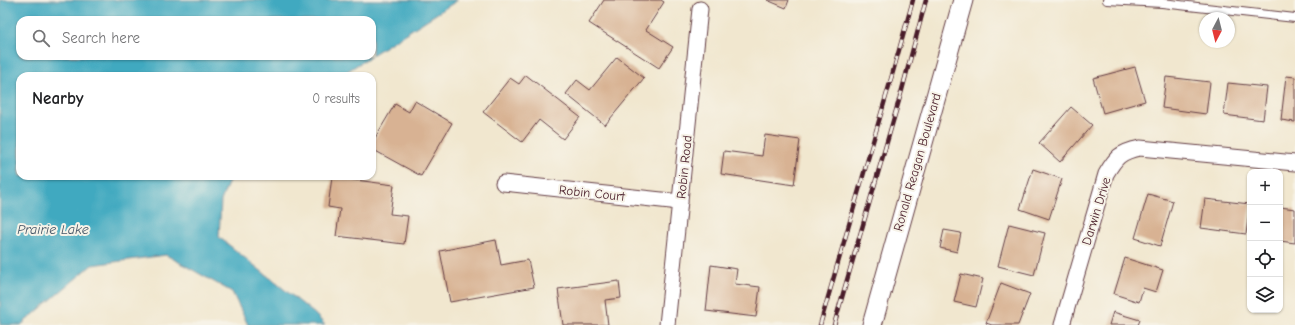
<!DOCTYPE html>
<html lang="en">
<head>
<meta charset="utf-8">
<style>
	body { margin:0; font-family:"Comic Neue",sans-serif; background:#f2f2f2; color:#202124 }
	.controls { position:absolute; right:12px; bottom:12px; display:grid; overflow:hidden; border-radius:8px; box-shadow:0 1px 3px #0004 }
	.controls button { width:36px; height:36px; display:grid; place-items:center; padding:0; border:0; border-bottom:1px solid #e0e0e0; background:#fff; color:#202124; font:20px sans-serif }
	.compass { position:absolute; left:1199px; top:12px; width:36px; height:36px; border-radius:50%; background:#fff; box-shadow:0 1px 3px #0004; rotate:187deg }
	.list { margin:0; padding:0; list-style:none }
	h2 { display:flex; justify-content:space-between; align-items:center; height:52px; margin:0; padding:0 16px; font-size:17px }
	h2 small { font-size:13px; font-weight:400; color:#757577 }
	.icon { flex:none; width:22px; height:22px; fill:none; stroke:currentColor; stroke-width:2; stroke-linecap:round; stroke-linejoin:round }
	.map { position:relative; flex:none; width:1295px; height:325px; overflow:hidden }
	.search { position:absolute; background:#fff; box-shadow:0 1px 3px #0004; left:16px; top:16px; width:360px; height:44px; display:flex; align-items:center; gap:10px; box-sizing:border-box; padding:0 14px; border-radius:12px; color:#757577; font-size:15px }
	.panel { position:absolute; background:#fff; box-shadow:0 1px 3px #0004; left:16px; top:72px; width:360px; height:108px; border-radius:12px }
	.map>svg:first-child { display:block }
</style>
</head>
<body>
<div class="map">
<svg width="1295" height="325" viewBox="0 0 1295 325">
	<rect width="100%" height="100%" fill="#f7f3e8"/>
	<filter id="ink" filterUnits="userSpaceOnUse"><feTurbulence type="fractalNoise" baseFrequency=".025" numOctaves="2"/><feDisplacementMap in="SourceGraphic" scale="8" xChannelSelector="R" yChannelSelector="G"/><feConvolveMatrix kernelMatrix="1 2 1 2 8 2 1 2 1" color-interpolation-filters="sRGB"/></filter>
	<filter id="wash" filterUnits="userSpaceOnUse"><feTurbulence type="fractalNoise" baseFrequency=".012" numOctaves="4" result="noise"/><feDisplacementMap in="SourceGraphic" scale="16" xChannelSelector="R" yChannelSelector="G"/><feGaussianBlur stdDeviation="0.9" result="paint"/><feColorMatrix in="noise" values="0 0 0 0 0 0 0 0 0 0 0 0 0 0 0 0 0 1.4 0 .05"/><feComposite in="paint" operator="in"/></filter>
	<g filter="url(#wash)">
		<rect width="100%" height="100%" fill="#f1e7cf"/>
		<path fill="#40a9c0" stroke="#456476" d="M0 0H458L372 55V20H20V56H371L340 76H20V176H231L221 201 219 237 315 314 325 325H248L232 292 166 255 92 265 21 325H0Z"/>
		<g id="blocks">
			<g fill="#d8b293">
				<path d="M604 0H661L664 2 646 30 673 47 659 68 589 23Z"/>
				<path d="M767 0H789L786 8Z"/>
				<path d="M617 57 644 78 605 125 566 94 577 80 590 90Z"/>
				<path d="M1135 67 1145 101 1103 113 1093 78Z"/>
				<path d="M526 75 580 117 563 139 539 120 522 142 483 112 510 78 519 84Z"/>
				<path d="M1286 76 1295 77V122L1281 120Z"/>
				<path d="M1166 77 1210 82 1206 114 1162 108Z"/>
				<path d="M1228 83 1267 87 1263 120 1224 115Z"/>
				<path d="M415 101 452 123 421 176 372 149V143L395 104 409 112Z"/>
				<path d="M1071 107 1092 125 1060 162 1039 143Z"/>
				<path d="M765 135 800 140 794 185 721 174 724 151 762 156Z"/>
				<path d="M1033 169 1062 179 1049 219 1020 209Z"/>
				<path d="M332 177 394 185 390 214 408 216 404 244 336 236 340 209 328 207Z"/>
				<path d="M1148 194 1173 201 1160 246 1135 238Z"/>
				<path d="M1205 199 1250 204 1246 234 1201 228Z"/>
				<path d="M1280 207 1295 209V243L1280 241Z"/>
				<path d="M1009 224 1045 233 1034 275 998 266Z"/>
				<path d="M944 230 961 233 957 252 940 248Z"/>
				<path d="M496 240 501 265 528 260 534 287 450 302 440 251Z"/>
				<path d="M1125 258 1163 270 1156 292 1143 288 1139 302 1114 294Z"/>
				<path d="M711 265 737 269 735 284 760 287 756 317 706 311Z"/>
				<path d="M961 274 983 279 976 307 954 302Z"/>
				<path d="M619 281 621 298 605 300 608 325H563L558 289Z"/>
				<path d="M1001 283 1030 294 1018 325H992L986 323Z"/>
				<path d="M1113 312 1140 320 1138 325H1109Z"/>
			</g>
		</g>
	</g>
	<g filter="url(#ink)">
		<use href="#blocks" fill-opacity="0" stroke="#633d44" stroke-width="1"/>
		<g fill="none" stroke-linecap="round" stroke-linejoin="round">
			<g stroke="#633d44" stroke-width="10">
				<path id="service" d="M1107 0 1162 3 1295 18"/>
			</g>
			<g stroke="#633d44" stroke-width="17">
				<g id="minor">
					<path d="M503 183 680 202"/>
					<path d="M667 325 700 9"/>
					<path d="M1062 325 1106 174C1116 157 1120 152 1140 148L1295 163"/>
				</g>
			</g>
			<g stroke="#633d44" stroke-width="21">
				<path id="tertiary" d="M872 325 963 0"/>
			</g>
			<use href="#service" stroke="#fff" stroke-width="8"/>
			<use href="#minor" stroke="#fff" stroke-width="15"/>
			<use href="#tertiary" stroke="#fff" stroke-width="19"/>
			<g stroke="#4a1f2b" stroke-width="4.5">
				<g id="rail">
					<path d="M820 325 889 86 913 0"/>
					<path d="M834 325 902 90 926 0"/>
				</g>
			</g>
			<use href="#rail" stroke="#f7f3e8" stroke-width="3" stroke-dasharray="9" stroke-linecap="butt"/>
		</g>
	</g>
	<g text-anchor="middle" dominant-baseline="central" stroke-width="4" stroke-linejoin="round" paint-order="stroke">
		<g font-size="13" fill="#4a1f2b" stroke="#f7f3e8">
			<text transform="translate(917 162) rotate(-74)">Ronald Reagan Boulevard</text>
			<text transform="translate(684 167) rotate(-84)">Robin Road</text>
			<text transform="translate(592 193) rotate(6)">Robin Court</text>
			<text transform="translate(1096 211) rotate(-73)">Darwin Drive</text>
		</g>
		<g font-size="14" font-style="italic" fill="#465667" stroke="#f7f3e8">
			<text x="53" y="229">Prairie Lake</text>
		</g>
	</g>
</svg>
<div class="controls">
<button>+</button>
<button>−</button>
<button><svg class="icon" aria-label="locate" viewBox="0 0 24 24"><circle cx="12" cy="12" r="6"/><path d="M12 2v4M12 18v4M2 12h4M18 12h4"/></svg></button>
<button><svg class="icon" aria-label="layers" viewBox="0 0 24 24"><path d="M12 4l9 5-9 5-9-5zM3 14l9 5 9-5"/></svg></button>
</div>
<svg class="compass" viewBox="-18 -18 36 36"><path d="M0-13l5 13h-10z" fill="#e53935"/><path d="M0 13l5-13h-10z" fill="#757577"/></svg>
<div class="search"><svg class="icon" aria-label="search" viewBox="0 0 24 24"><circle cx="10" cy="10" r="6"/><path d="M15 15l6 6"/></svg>Search here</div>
<section class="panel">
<h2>Nearby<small>0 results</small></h2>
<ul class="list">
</ul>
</section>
</div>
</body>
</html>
